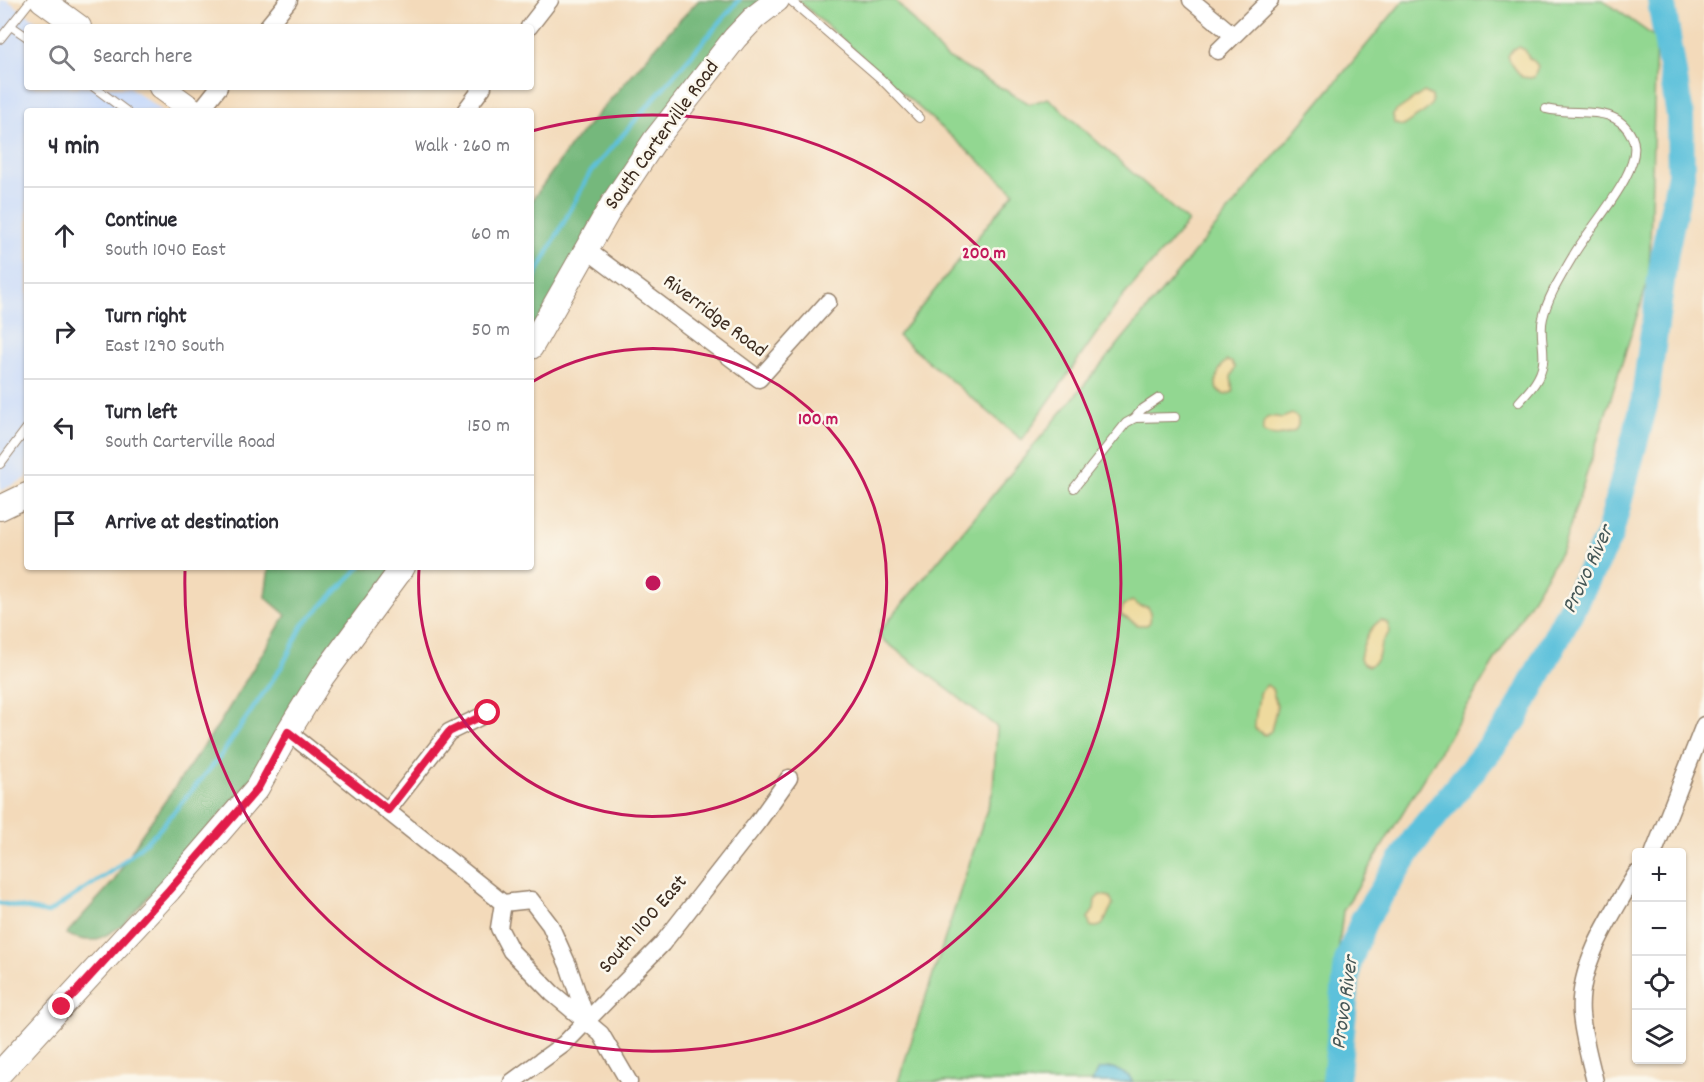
<!DOCTYPE html>
<html lang="en">
<head>
<meta charset="utf-8">
<style>
	body { margin:0; font-family:Dekko,sans-serif; background:#f2f2f3; color:#2b2b33 }
	.controls { position:absolute; right:18px; bottom:18px; display:grid; overflow:hidden; border-radius:6px; box-shadow:0 2px 4px #0004 }
	.controls button { width:54px; height:54px; display:grid; place-items:center; padding:0; border:0; border-bottom:2px solid #e1e1e2; background:#fff; color:#2b2b33; font:30px sans-serif }
	.stop { position:absolute; width:18px; height:18px; margin:-14px; border:4px solid #e11d48; border-radius:50%; background:#fff }
	.stop.end { background:#e11d48; border-color:#fff; box-shadow:0 2px 6px #0008 }
	.list { margin:0; padding:0; list-style:none }
	h2 { display:flex; justify-content:space-between; align-items:center; height:78px; margin:0; padding:0 24px; font-size:26px }
	h2 small { font-size:20px; font-weight:400; color:#7c7c81 }
	.list li { display:grid; grid-template-columns:39px 1fr auto; gap:18px; align-items:center; box-sizing:border-box; height:96px; padding:0 24px; border-top:2px solid #e1e1e2 }
	.list b { display:block; font-size:22px; white-space:nowrap }
	.list p { margin:0; font-size:20px; white-space:nowrap; color:#7c7c81 }
	.list em { font-size:20px; font-style:normal; color:#7c7c81 }
	.icon { flex:none; width:33px; height:33px; fill:none; stroke:currentColor; stroke-width:2; stroke-linecap:round; stroke-linejoin:round }
	.map { position:relative; flex:none; width:1704px; height:1082px; overflow:hidden }
	.search { position:absolute; background:#fff; box-shadow:0 2px 4px #0004; left:24px; top:24px; width:510px; height:66px; display:flex; align-items:center; gap:15px; box-sizing:border-box; padding:0 21px; border-radius:6px; color:#7c7c81; font-size:22px }
	.panel { position:absolute; background:#fff; box-shadow:0 2px 4px #0004; left:24px; top:108px; width:510px; height:462px; border-radius:6px }
	.map>svg:first-child { display:block }
</style>
</head>
<body>
<div class="map">
<svg width="1704" height="1082" viewBox="0 0 1704 1082">
	<rect width="100%" height="100%" fill="#fbf7ec"/>
	<filter id="ink" filterUnits="userSpaceOnUse"><feTurbulence type="fractalNoise" baseFrequency=".0167" numOctaves="2"/><feDisplacementMap in="SourceGraphic" scale="12" xChannelSelector="R" yChannelSelector="G"/><feConvolveMatrix kernelMatrix="1 2 1 2 8 2 1 2 1" color-interpolation-filters="sRGB"/></filter>
	<filter id="wash" filterUnits="userSpaceOnUse"><feTurbulence type="fractalNoise" baseFrequency=".008" numOctaves="4" result="noise"/><feDisplacementMap in="SourceGraphic" scale="24" xChannelSelector="R" yChannelSelector="G"/><feGaussianBlur stdDeviation="1.35" result="paint"/><feColorMatrix in="noise" values="0 0 0 0 0 0 0 0 0 0 0 0 0 0 0 0 0 1.4 0 .05"/><feComposite in="paint" operator="in"/></filter>
	<g filter="url(#wash)">
		<rect width="100%" height="100%" fill="#f3daba"/>
		<path fill="#cbdcf9" d="M0 0H7L45 27H27V87H129L163 111H27V478L0 491Z"/>
		<g fill="#92d791" stroke="#668058" stroke-width="1.5">
			<path d="M798 0H895L944 56 1030 104 1048 98 1188 222 1120 300 1022 440 898 336 1014 192Z"/>
			<path d="M1404 0H1603L1656 38 1649 278 1563 548 1343 911 1323 1082H898L993 791 997 727 881 638 879 632Z"/>
		</g>
		<g fill="#75b87b" stroke="#58714c" stroke-width="1.5">
			<path d="M699 0H763L531 334V202L571 145 674 26Z"/>
			<path d="M269 567H395L255 775 123 925C101 939 92 946 66 934L114 881 140 837 219 724 286 615 265 597Z"/>
		</g>
		<g fill="#eeda9e" stroke="#94825e" stroke-width="1.5">
			<path d="M1519 47 1525 50 1529 58 1533 60 1538 66 1534 77 1530 78 1522 77C1517 71 1510 64 1508 56L1513 49Z"/>
			<path d="M1424 92 1432 96C1435 112 1413 116 1404 126H1401L1394 123 1393 115 1395 112Z"/>
			<path d="M1226 361 1231 362 1235 367 1231 377 1233 392 1225 395 1217 390C1214 381 1219 367 1226 361Z"/>
			<path d="M1292 414 1298 418V425L1295 431C1285 436 1271 438 1263 432 1261 416 1270 415 1282 418Z"/>
			<path d="M1132 601 1139 606 1148 607 1151 612 1150 622 1147 625H1138L1121 615 1122 606Z"/>
			<path d="M1381 620 1387 623 1390 631C1388 635 1383 639 1381 644 1379 653 1379 661 1369 666L1362 663 1360 659C1362 645 1369 627 1381 620Z"/>
			<path d="M1267 685 1272 689 1277 706 1271 731 1265 735 1255 729C1254 715 1259 706 1259 693Z"/>
			<path d="M1100 895 1110 897 1113 905C1104 916 1107 931 1090 926L1088 918 1094 910 1095 900Z"/>
		</g>
		<path fill="#5dc1db" stroke="#4c767c" stroke-width="1.5" d="M1113 1068 1129 1076 1133 1082H1092L1099 1069Z"/>
		<g fill="none" stroke-linecap="round" stroke-linejoin="round">
			<g stroke="#5dc1db" stroke-width="4.5">
				<path d="M531 284 590 173 739 0"/>
				<path d="M0 903 48 913 115 869 157 832 219 758 282 666 303 625 360 567"/>
			</g>
			<path stroke="#5dc1db" stroke-width="28" d="M1336 1082 1348 962 1364 920 1417 837 1514 719 1609 536 1644 405 1665 251 1681 175 1680 116 1661 0"/>
		</g>
	</g>
	<g filter="url(#ink)">
		<g fill="none" stroke-linecap="round" stroke-linejoin="round">
			<g stroke="#97826c" stroke-width="10">
				<g id="lane">
					<path d="M790 0 881 79 919 118"/>
					<path d="M11 26 27 37"/>
					<path d="M0 39 31 0"/>
					<path d="M94 87 126 111"/>
					<path d="M1519 402C1529 391 1541 379 1543 363 1545 348 1539 333 1543 318 1548 296 1562 275 1573 256 1588 228 1647 168 1632 137 1616 102 1577 117 1546 109"/>
					<path d="M1135 418 1141 410 1159 398"/>
					<path d="M0 464 27 428"/>
					<path d="M1074 488 1126 423 1135 418 1175 417"/>
				</g>
			</g>
			<g stroke="#97826c" stroke-width="19">
				<g id="street">
					<path d="M1191 0 1233 35"/>
					<path d="M267 27 289 0"/>
					<path d="M529 27 550 0"/>
					<path d="M1218 51 1270 0"/>
					<path d="M200 111 219 87"/>
					<path d="M465 111 483 87"/>
					<path d="M587 250 759 379 828 302"/>
					<path d="M288 732 503 903 531 900 550 925 568 965 587 1021"/>
					<path d="M388 810 449 732 488 713"/>
					<path d="M1654 852 1704 725"/>
					<path d="M503 903 499 928 511 951 552 993 601 1034 629 1082"/>
					<path d="M512 1082 564 1044 662 944 760 819 789 778"/>
					<path d="M1595 1082C1590 1060 1583 1037 1581 1014 1577 966 1612 914 1636 874"/>
				</g>
			</g>
			<g stroke="#97826c" stroke-width="26">
				<g id="secondary">
					<path d="M42 0 79 27"/>
					<path d="M161 87 194 111"/>
					<path d="M531 347 613 203 655 140 735 38 755 17 777 0"/>
					<path d="M0 508 27 495"/>
					<path d="M0 1073 169 890 257 788 288 732 322 677 403 567"/>
				</g>
			</g>
			<use href="#lane" stroke="#fff" stroke-width="8"/>
			<use href="#street" stroke="#fff" stroke-width="16"/>
			<use href="#secondary" stroke="#fff" stroke-width="24"/>
		</g>
	</g>
	<g fill="none" stroke-linecap="round" stroke-linejoin="round" filter="url(#ink)">
		<path stroke="#e11d48" stroke-width="8" d="M62 1007 169 890 258 788 288 732 388 810 449 732 488 713"/>
	</g>
	<g fill="none" stroke="#c2185b" stroke-width="3">
		<path d="M532 382A234 234 0 1 1 419 569"/>
		<path d="M532 131A468 468 0 1 1 185 571"/>
	</g>
	<g text-anchor="middle" dominant-baseline="central" stroke-width="5" stroke-linejoin="round" paint-order="stroke">
		<g font-size="21" fill="#3b2a1e" stroke="#fbf7ec">
			<text transform="translate(663 136) rotate(-54)">South Carterville Road</text>
			<text transform="translate(714 317) rotate(37)">Riverridge Road</text>
			<text transform="translate(644 925) rotate(-49)">South 1100 East</text>
		</g>
		<g font-size="22" font-style="italic" fill="#455757" stroke="#fbf7ec">
			<text transform="translate(1589 570) rotate(-65)">Provo River</text>
			<text transform="translate(1346 1003) rotate(-82)">Provo River</text>
		</g>
	</g>
	<circle cx="653" cy="583" r="9" fill="#c2185b" stroke="#fbf7ec" stroke-width="3"/>
	<g font-size="18" text-anchor="middle" font-weight="bold" fill="#c2185b" stroke="#fbf7ec" stroke-width="5" stroke-linejoin="round" paint-order="stroke">
		<text x="984" y="258">200 m</text>
		<text x="818" y="424">100 m</text>
	</g>
</svg>
<div class="controls">
<button>+</button>
<button>−</button>
<button><svg class="icon" aria-label="locate" viewBox="0 0 24 24"><circle cx="12" cy="12" r="6"/><path d="M12 2v4M12 18v4M2 12h4M18 12h4"/></svg></button>
<button><svg class="icon" aria-label="layers" viewBox="0 0 24 24"><path d="M12 4l9 5-9 5-9-5zM3 14l9 5 9-5"/></svg></button>
</div>
<div class="stop" style="left:488px;top:713px"></div>
<div class="stop end" style="left:62px;top:1007px"></div>
<div class="search"><svg class="icon" aria-label="search" viewBox="0 0 24 24"><circle cx="10" cy="10" r="6"/><path d="M15 15l6 6"/></svg>Search here</div>
<section class="panel">
<h2>4 min<small>Walk · 260 m</small></h2>
<ul class="list">
<li><svg class="icon" aria-label="ahead" viewBox="0 0 24 24"><path d="M12 20V5M6 11l6-6 6 6"/></svg><div><b>Continue</b><p>South 1040 East</p></div><em>60 m</em></li>
<li><svg class="icon" aria-label="right" viewBox="0 0 24 24"><path d="M7 20v-9h11M14 6l5 5-5 5"/></svg><div><b>Turn right</b><p>East 1290 South</p></div><em>50 m</em></li>
<li><svg class="icon" aria-label="left" viewBox="0 0 24 24"><path d="M17 20v-9H6M10 6l-5 5 5 5"/></svg><div><b>Turn left</b><p>South Carterville Road</p></div><em>150 m</em></li>
<li><svg class="icon" aria-label="arrive" viewBox="0 0 24 24"><path d="M6 21V4h12l-3 4 3 4H6"/></svg><div><b>Arrive at destination</b></div></li>
</ul>
</section>
</div>
</body>
</html>
